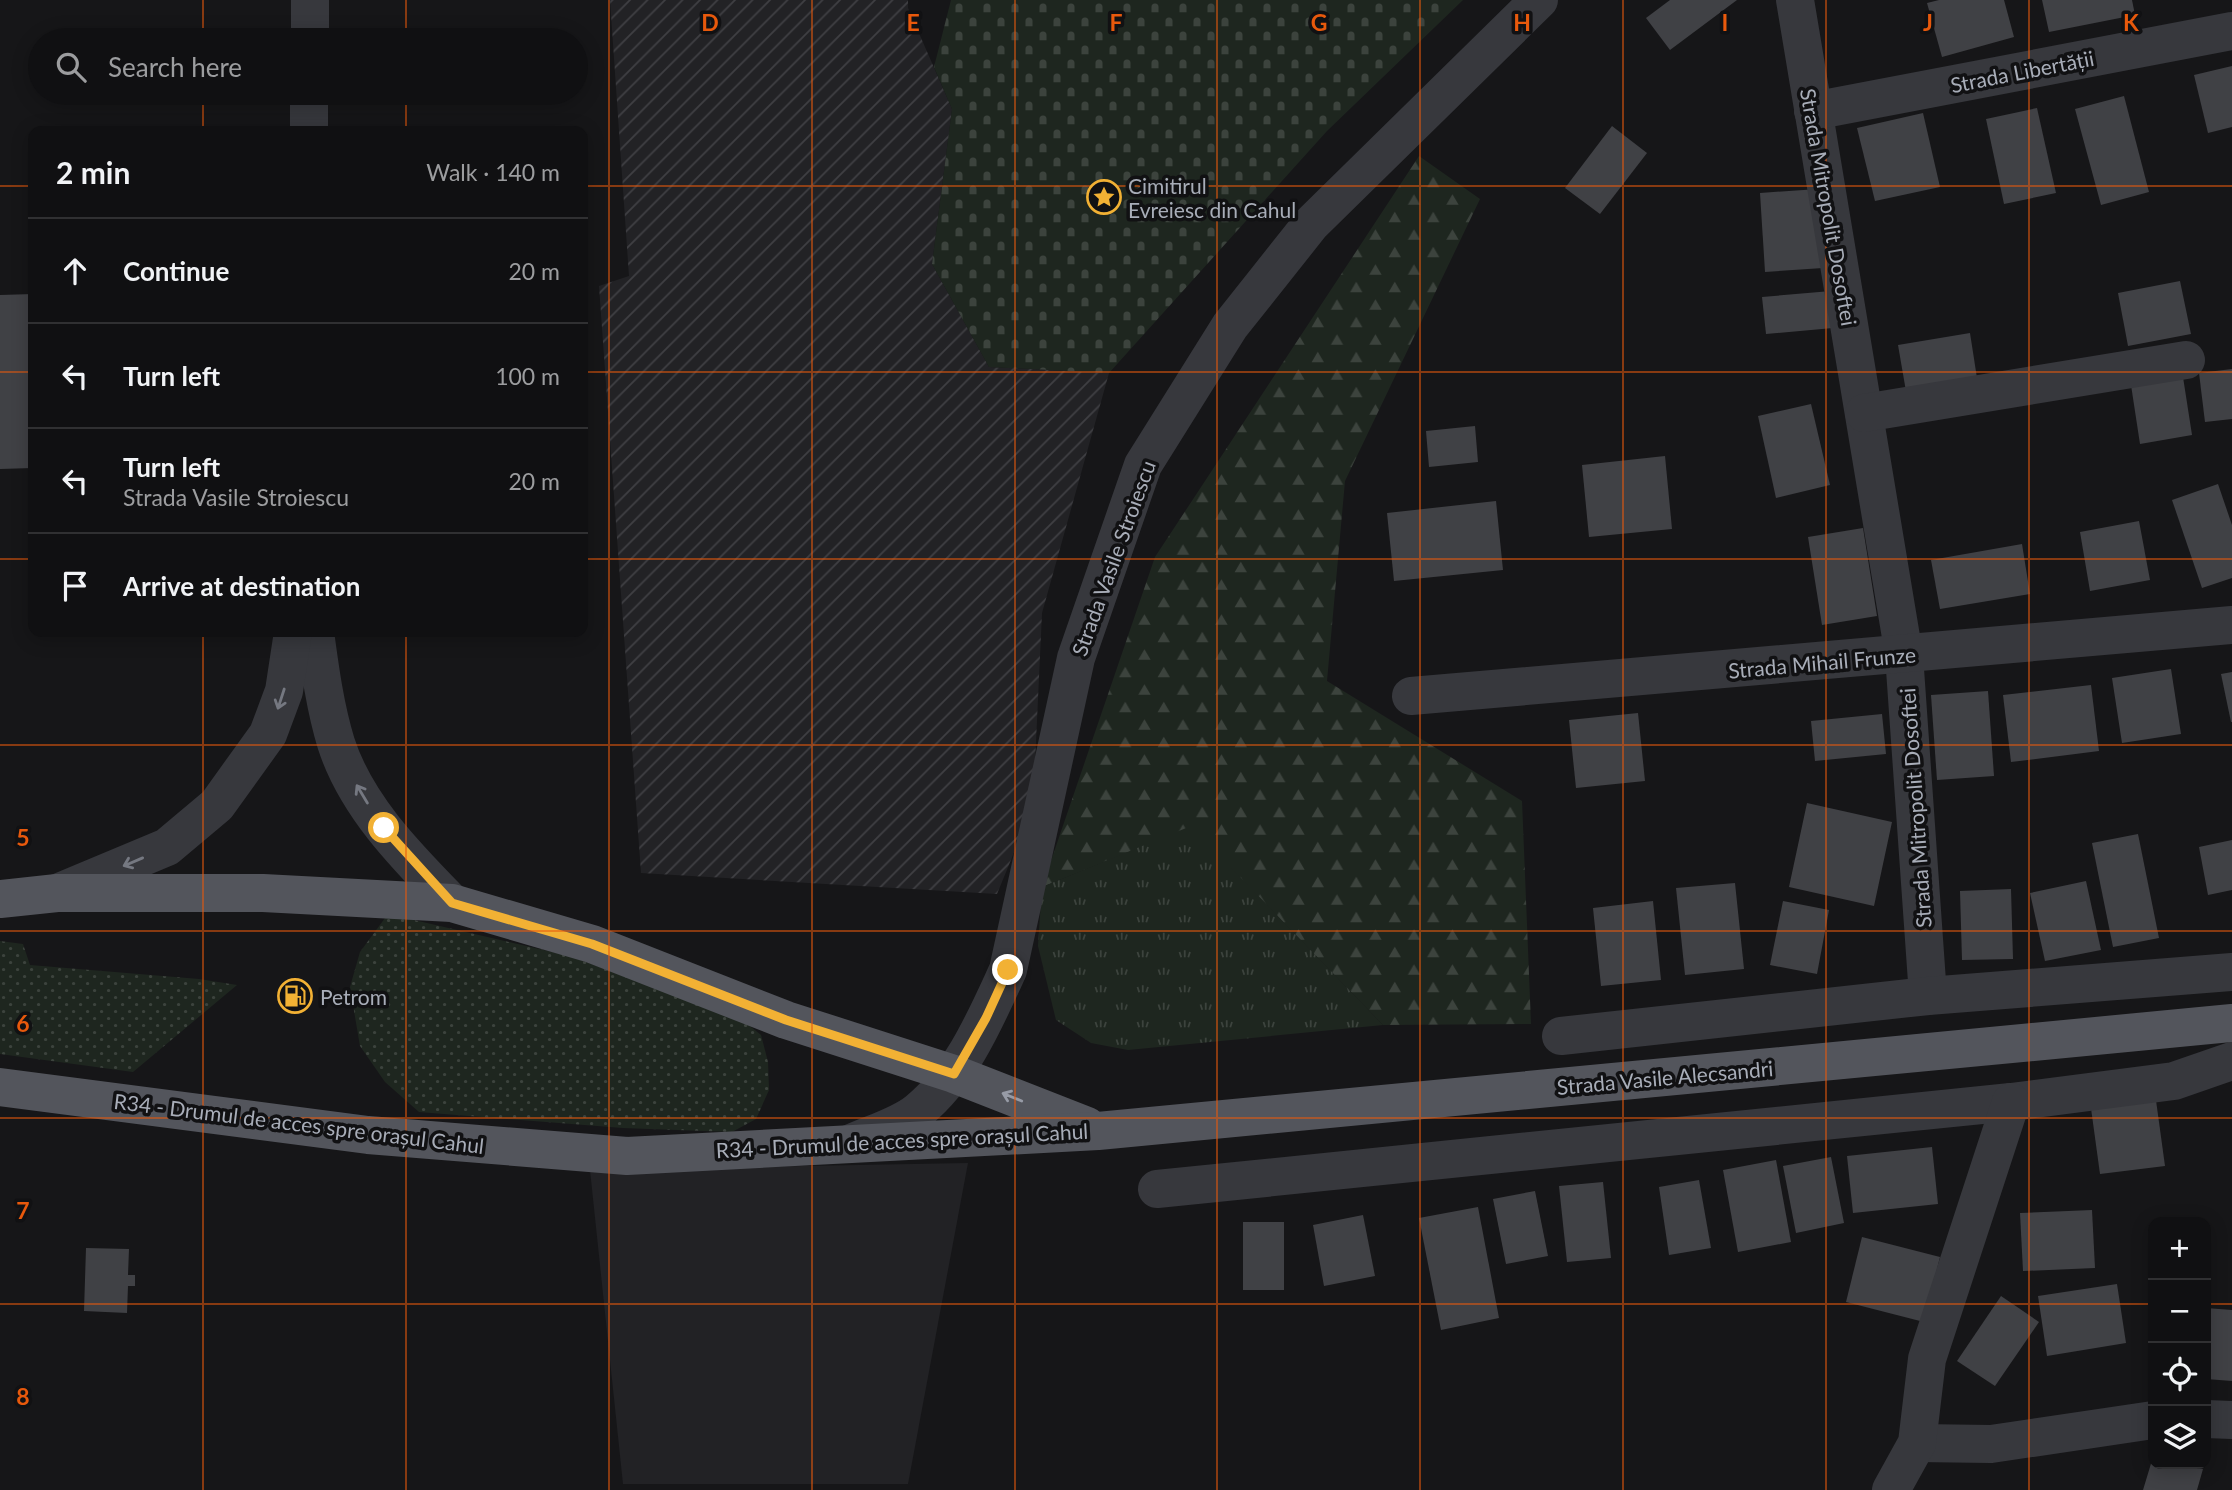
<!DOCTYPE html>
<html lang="en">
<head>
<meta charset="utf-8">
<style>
	body { margin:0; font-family:Lato,sans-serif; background:#1e1e20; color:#f1f3f6 }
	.controls { position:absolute; right:21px; bottom:21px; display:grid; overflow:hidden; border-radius:14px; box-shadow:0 4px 18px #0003 }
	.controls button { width:63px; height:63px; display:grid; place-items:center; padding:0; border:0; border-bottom:2px solid #303032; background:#101012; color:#f1f3f6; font:35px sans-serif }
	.stop { position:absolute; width:21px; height:21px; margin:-16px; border:5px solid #f2b134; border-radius:50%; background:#fff }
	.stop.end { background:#f2b134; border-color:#fff; box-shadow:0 2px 7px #0008 }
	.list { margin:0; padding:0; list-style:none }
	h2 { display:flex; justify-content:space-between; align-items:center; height:91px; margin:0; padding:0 28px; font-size:30px }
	h2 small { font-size:23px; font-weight:400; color:#9c9d9f }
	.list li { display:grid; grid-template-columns:46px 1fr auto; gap:21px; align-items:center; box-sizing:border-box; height:105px; padding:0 28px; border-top:2px solid #303032 }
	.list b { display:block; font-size:26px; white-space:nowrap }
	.list p { margin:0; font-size:23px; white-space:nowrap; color:#9c9d9f }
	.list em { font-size:23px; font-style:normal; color:#9c9d9f }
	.icon { flex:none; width:38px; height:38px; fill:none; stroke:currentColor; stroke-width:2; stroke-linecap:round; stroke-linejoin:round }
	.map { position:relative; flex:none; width:2232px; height:1490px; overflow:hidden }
	.search { position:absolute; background:#101012; box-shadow:0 4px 18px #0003; left:28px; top:28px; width:560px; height:77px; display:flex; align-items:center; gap:18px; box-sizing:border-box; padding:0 24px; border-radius:38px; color:#9c9d9f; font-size:26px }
	.panel { position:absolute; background:#101012; box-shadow:0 4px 18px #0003; left:28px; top:126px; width:560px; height:511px; border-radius:14px }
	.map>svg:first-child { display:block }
</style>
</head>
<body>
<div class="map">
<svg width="2232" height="1490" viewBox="0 0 2232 1490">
	<defs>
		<pattern id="industrial-furrows" width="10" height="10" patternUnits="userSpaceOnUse" patternTransform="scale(1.75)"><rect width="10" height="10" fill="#222225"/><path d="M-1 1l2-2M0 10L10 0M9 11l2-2" fill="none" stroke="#3f3f43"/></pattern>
		<pattern id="grass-dots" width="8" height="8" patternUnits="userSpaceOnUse" patternTransform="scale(1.75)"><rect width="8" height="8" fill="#1e261f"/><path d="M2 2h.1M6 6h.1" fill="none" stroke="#3c433d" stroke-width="1.8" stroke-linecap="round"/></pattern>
		<pattern id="forest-firs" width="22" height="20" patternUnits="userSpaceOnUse" patternTransform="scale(1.75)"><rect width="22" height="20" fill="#1e261f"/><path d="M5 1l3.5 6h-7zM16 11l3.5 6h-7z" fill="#3c433d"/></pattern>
		<pattern id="cemetery-stones" width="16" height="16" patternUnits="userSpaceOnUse" patternTransform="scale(1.75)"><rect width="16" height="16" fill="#1e261f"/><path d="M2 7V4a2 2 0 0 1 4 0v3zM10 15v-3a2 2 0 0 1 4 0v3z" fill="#3c433d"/></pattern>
		<pattern id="park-tufts" width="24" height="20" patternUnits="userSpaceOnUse" patternTransform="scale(1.75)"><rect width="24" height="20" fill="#1e261f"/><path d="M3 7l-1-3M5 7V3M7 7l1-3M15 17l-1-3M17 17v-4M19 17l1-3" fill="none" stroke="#3c433d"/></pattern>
	</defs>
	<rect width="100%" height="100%" fill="#161618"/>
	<path fill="#222225" d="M968 1163 908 1484H623L590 1170Z"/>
	<path fill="url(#industrial-furrows)" d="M610 0H908V8L952 109 932 264 989 367 1109 373 1042 613 1033 806 997 894 641 873 599 286 629 276Z"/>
	<g fill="url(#grass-dots)">
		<path d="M388 914 570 956 745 1022 761 1035 768 1062 769 1090 756 1119 732 1132 623 1128 419 1112 385 1082 360 1046 350 987 360 952Z"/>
		<path d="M0 941 23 944 30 965 199 979 237 985 133 1072 0 1054Z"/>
	</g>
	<path fill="url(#forest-firs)" d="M1419 156 1480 199 1345 481 1327 681 1522 801 1531 1024 1383 1025 1191 827 1042 887 1155 557Z"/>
	<path fill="url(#cemetery-stones)" d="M951 0H1463L1327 131 1109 373 989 367 932 264 952 109 934 67Z"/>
	<path fill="url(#park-tufts)" d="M1191 826 1383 1025 1128 1050 1091 1043 1056 1020 1038 946 1042 887Z"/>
	<g fill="#404145">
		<path d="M1670 0H1737L1670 50 1646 18Z"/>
		<path d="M1939 0H2004L2014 37 1942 57 1927 3Z"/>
		<path d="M2042 0H2132L2135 15 2049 32Z"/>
		<path d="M2232 66V127L2208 133 2194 75Z"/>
		<path d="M2124 96 2149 192 2101 205 2075 109Z"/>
		<path d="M2037 108 2056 193 2004 204 1986 119Z"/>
		<path d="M1923 113 1940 187 1875 201 1857 128Z"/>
		<path d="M1612 126 1647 153 1600 214 1565 188Z"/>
		<path d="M1818 189 1823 268 1765 272 1760 193Z"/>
		<path d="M2180 281 2191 334 2128 346 2118 293Z"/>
		<path d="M1831 291 1833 328 1766 334 1762 297Z"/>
		<path d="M33 294V468L0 469V295Z"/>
		<path d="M1970 333 1979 391 1908 403 1898 345Z"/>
		<path d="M2232 369V419L2205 422 2199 373Z"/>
		<path d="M2183 377 2192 435 2140 444 2131 385Z"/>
		<path d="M1811 404 1830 485 1776 498 1758 416Z"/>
		<path d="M1475 426 1478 462 1429 467 1426 431Z"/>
		<path d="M1665 456 1672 529 1589 537 1582 465Z"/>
		<path d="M2218 484 2232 525V578L2202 588 2172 500Z"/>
		<path d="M1496 501 1503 570 1394 581 1387 513Z"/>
		<path d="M2139 521 2150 580 2090 591 2080 532Z"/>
		<path d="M1863 528 1877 616 1822 625 1808 537Z"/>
		<path d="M2022 544 2030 594 1940 609 1931 560Z"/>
		<path d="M2171 669 2181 734 2122 743 2112 678Z"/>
		<path d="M2232 672V722H2231L2221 674Z"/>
		<path d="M2091 685 2099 751 2011 762 2003 695Z"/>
		<path d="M1988 691 1994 776 1937 780 1931 695Z"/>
		<path d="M1638 713 1645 781 1576 788 1569 720Z"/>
		<path d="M1882 714 1886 754 1815 761 1811 721Z"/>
		<path d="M1807 803 1892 822 1874 906 1789 887Z"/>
		<path d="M2138 834 2159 938 2113 947 2092 843Z"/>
		<path d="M2232 840V890L2208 895 2199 847Z"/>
		<path d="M2086 881 2101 950 2045 961 2030 893Z"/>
		<path d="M1735 883 1744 969 1685 975 1676 888Z"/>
		<path d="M2011 889 2013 959 1962 960 1960 891Z"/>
		<path d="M1653 901 1661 980 1601 986 1593 908Z"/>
		<path d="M1783 901 1829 910 1817 974 1770 965Z"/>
		<path d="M2155 1093 2165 1166 2100 1174 2090 1101Z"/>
		<path d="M1932 1147 1938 1204 1853 1213 1847 1156Z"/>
		<path d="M1831 1157 1844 1223 1796 1233 1783 1166Z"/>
		<path d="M1776 1160 1791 1242 1738 1252 1723 1170Z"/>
		<path d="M1699 1180 1711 1248 1669 1255 1659 1187Z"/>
		<path d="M1603 1182 1611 1258 1567 1262 1559 1186Z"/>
		<path d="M1535 1191 1548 1256 1506 1264 1493 1199Z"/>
		<path d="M1478 1207 1499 1318 1441 1330 1419 1218Z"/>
		<path d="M2092 1210 2095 1268 2023 1271 2020 1213Z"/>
		<path d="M1363 1215 1375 1276 1324 1286 1313 1225Z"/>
		<rect x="1243" y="1222" width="41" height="68"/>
		<path d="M1862 1237 1940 1257 1924 1322 1846 1302Z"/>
		<path d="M86 1248 129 1249 128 1275H135V1286H128L127 1313 84 1311Z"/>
		<path d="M2117 1284 2126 1343 2047 1356 2038 1296Z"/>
		<path d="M2001 1296 2039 1322 1995 1386 1957 1361Z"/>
		<path d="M2206 1308 2232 1310V1381L2206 1379Z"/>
		<path d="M2153 1457V1464H2186L2203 1469 2197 1490H2143Z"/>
	</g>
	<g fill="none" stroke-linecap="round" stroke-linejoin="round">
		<g stroke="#37383d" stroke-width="38">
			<path d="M1795 0 1904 655 1928 996"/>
			<path d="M310 40V0"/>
			<path d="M1813 111 2232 31"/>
			<path d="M309 131V93"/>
			<path d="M1864 413 2186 360"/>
			<path d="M315 632C320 669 325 707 336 743 356 806 407 857 452 903"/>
			<path d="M1411 696 2232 625"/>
			<path d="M57 893 167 847 217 805 268 734 284 691 293 632"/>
			<path d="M1561 1036 1928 996 2232 972"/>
			<path d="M849 1144C870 1134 900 1126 918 1111 962 1075 985 1020 1008 970L1076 658 1143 465 1230 326 1311 224 1539 0"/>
			<path d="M1157 1189 2011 1102 2174 1081 2232 1061"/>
			<path d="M2206 1419 2232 1420"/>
			<path d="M1917 1443 1991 1444 2153 1420"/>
			<path d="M1891 1490 1917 1443 1927 1359 2011 1102"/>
		</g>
		<g stroke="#53555c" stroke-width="38">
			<path d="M0 899 57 893H263L452 903 592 944 786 1020 954 1074 1087 1126"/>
			<path d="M0 1087 368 1135 627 1156 1098 1131 2232 1023"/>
		</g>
	</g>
	<defs><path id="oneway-shaft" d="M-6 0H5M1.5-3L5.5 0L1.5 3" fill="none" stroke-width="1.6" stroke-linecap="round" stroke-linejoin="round" transform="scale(1.75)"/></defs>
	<g stroke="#757881">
		<use href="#oneway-shaft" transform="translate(281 699) rotate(108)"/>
		<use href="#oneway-shaft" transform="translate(362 794) rotate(-121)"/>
		<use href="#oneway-shaft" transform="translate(133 862) rotate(157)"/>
	</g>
	<use stroke="#979ba6" href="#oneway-shaft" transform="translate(1012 1097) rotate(-158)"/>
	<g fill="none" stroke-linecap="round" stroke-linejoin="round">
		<path stroke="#f2b134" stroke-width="9" d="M384 828 452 903 592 944 786 1020 954 1074 986 1018 1008 970"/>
	</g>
	<path fill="none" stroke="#e8590c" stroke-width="2" stroke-opacity="0.55" d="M203 0V40M406 0V40M609 0V1490M812 0V1490M1015 0V1490M1217 0V1490M1420 0V1490M1623 0V1490M1826 0V1490M2029 0V1490M203 93V131M406 93V131M0 186H33M583 186H2232M0 372H33M583 372H2232M0 559H33M583 559H2232M203 632V1490M406 632V1490M0 745H2232M0 931H2232M0 1118H2232M0 1304H2153M2206 1304H2232"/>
	<defs>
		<g id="sight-ring" transform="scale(1.75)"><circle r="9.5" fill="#111113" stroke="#f2b134" stroke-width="1.5"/><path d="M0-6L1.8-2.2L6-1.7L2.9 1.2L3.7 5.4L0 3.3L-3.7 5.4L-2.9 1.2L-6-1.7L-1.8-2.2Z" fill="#f2b134"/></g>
		<g id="fuel-ring" transform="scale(1.75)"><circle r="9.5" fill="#111113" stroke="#f2b134" stroke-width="1.5"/><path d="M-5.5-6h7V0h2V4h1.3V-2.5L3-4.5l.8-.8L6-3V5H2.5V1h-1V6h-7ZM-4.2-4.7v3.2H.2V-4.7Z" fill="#f2b134"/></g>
	</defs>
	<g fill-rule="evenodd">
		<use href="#sight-ring" x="1104" y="197"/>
		<use href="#fuel-ring" x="295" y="996"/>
	</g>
	<g text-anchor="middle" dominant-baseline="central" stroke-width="7" stroke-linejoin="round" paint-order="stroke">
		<g font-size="21" fill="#a8adb8" stroke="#111113">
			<text transform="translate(2022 71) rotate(-11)">Strada Libertății</text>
			<text transform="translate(1829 207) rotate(80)">Strada Mitropolit Dosoftei</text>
			<text transform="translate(1113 558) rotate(-70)">Strada Vasile Stroiescu</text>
			<text transform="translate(1822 662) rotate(-5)">Strada Mihail Frunze</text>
			<text transform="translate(1915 808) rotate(-94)">Strada Mitropolit Dosoftei</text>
			<text transform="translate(1665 1077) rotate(-5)">Strada Vasile Alecsandri</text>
			<text transform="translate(299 1123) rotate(7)">R34 - Drumul de acces spre orașul Cahul</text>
			<text transform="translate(902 1140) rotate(-3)">R34 - Drumul de acces spre orașul Cahul</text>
		</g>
		<g font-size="21" fill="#a8adb8" stroke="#111113" text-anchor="start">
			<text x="1128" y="185">Cimitirul<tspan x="1128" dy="24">Evreiesc din Cahul</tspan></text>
			<text x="320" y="996">Petrom</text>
		</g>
	</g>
	<g font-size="23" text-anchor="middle" font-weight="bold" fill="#e8590c" stroke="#111113" stroke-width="7" stroke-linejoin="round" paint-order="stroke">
		<text x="710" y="31">D</text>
		<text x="913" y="31">E</text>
		<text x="1116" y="31">F</text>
		<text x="1319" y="31">G</text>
		<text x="1522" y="31">H</text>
		<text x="1725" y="31">I</text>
		<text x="1928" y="31">J</text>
		<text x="2131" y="31">K</text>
		<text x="23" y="846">5</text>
		<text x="23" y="1032">6</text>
		<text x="23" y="1219">7</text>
		<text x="23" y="1405">8</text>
	</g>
</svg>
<div class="controls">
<button>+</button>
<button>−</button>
<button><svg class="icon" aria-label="locate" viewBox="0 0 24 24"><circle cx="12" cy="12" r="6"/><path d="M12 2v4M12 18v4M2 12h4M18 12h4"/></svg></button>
<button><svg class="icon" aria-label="layers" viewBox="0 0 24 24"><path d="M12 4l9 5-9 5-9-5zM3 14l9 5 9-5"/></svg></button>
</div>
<div class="stop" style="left:384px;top:828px"></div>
<div class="stop end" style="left:1008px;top:970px"></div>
<div class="search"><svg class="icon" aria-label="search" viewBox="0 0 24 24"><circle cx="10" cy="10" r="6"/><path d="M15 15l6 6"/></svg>Search here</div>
<section class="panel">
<h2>2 min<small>Walk · 140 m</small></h2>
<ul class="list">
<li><svg class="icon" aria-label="ahead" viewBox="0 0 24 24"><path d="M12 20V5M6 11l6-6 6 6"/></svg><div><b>Continue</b></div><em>20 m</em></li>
<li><svg class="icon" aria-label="left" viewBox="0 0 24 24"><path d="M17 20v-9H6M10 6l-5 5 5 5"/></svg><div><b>Turn left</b></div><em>100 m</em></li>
<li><svg class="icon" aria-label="left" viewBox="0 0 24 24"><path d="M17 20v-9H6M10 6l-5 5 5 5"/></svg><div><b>Turn left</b><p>Strada Vasile Stroiescu</p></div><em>20 m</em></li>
<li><svg class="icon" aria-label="arrive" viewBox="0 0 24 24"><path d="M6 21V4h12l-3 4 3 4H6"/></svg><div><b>Arrive at destination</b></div></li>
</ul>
</section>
</div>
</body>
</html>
